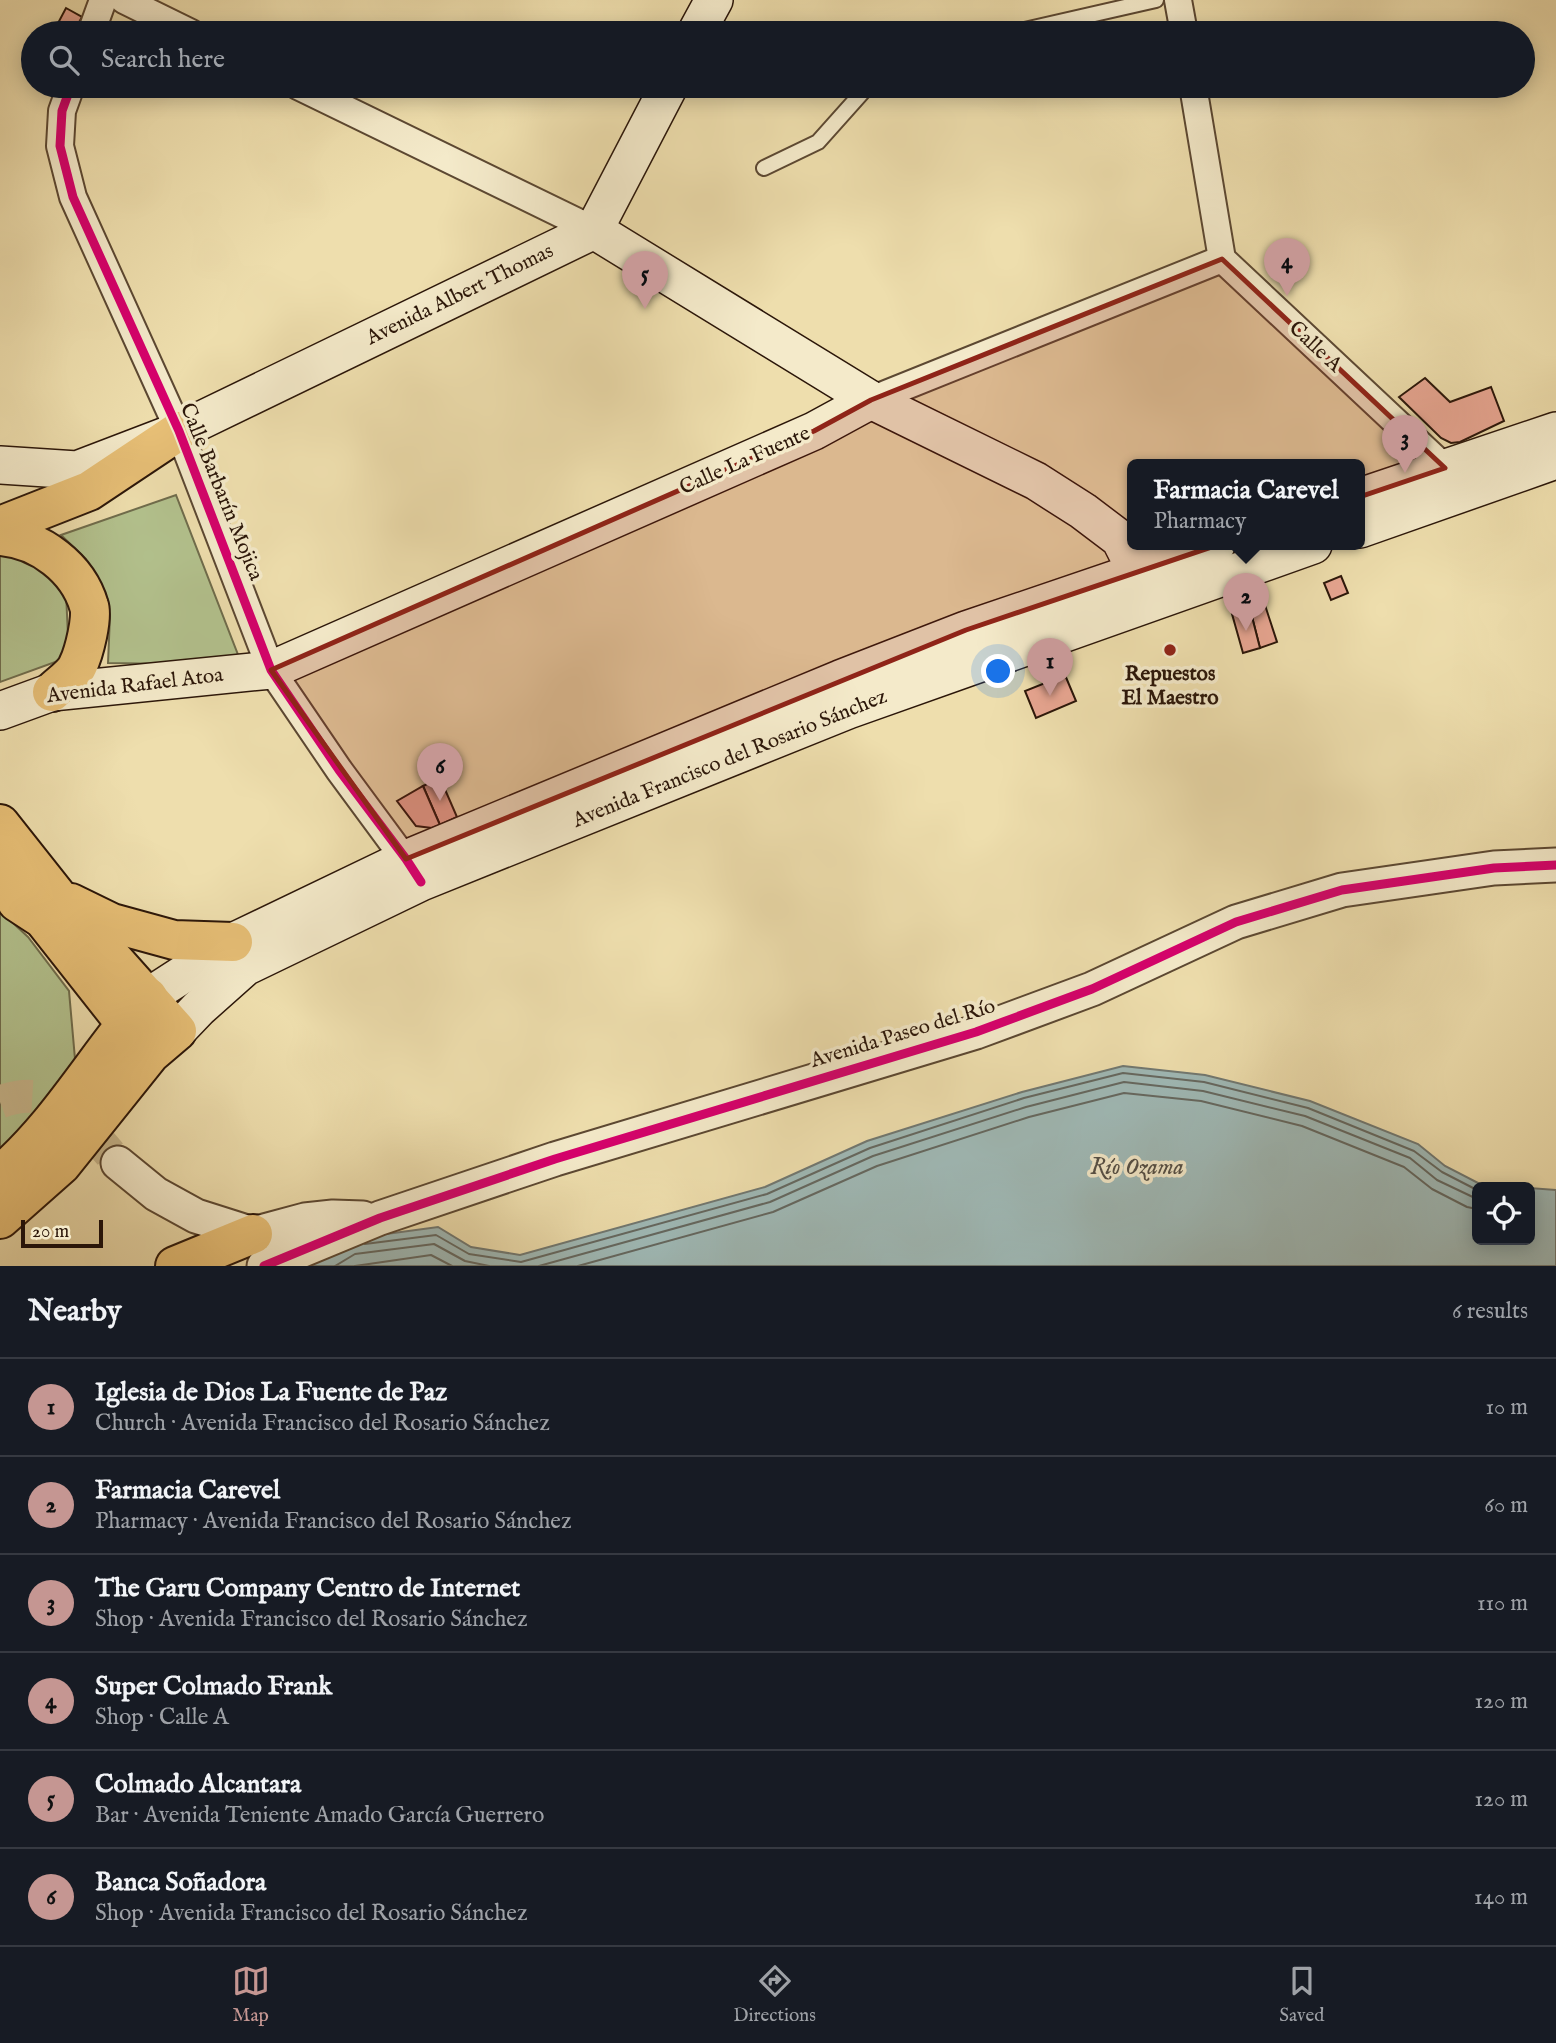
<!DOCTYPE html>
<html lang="en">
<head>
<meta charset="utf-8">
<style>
	body { margin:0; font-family:"IM FELL English",serif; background:#20242c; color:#f1f3f6 }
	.controls { position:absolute; right:21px; bottom:21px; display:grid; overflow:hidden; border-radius:10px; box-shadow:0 4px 18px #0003 }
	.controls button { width:63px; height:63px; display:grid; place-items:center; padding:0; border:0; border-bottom:2px solid #363941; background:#171b24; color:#f1f3f6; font:35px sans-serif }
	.scale { position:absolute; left:21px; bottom:18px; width:82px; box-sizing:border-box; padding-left:7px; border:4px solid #2b1609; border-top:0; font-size:19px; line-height:24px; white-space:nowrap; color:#2b1609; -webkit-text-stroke:5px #f4eaca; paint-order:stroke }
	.you { position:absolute; left:999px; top:672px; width:24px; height:24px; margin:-18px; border:5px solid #fff; border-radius:50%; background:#1a73e8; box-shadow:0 0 0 10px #1a73e833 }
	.badge { display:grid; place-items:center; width:46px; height:46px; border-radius:50%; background:#c59692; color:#111; font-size:23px; font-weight:700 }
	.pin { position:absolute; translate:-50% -58px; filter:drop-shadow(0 2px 4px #0008) }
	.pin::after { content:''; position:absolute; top:37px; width:24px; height:21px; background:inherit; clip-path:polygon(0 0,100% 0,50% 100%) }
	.popup { position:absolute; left:1127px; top:459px; width:238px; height:91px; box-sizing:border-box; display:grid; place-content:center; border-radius:10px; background:#171b24; filter:drop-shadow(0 2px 5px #0005); font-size:23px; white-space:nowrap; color:#9ea1a6 }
	.popup b { font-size:26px; color:#f1f3f6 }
	.popup::after { content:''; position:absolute; left:50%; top:100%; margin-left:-14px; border:14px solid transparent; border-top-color:#171b24 }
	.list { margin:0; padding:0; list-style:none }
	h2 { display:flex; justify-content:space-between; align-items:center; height:91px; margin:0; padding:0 28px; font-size:30px }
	h2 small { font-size:23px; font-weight:400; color:#9ea1a6 }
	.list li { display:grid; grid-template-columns:46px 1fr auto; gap:21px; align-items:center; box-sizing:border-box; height:98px; padding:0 28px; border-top:2px solid #363941 }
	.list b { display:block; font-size:26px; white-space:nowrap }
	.list p { margin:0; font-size:23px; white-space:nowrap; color:#9ea1a6 }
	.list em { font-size:23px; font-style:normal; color:#9ea1a6 }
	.icon { flex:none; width:38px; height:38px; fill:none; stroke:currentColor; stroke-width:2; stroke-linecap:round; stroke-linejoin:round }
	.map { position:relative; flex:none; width:1556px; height:1266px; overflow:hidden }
	.search { position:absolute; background:#171b24; box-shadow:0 4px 18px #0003; left:21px; right:21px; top:21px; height:77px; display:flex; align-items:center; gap:18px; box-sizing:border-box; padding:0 24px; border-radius:38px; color:#9ea1a6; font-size:26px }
	.sheet { height:679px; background:#171b24 }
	nav { display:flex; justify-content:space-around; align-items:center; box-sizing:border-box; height:98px; border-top:2px solid #363941; background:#171b24; font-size:19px; color:#9ea1a6 }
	nav a { display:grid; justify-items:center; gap:4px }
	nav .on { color:#c59692 }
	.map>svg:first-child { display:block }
</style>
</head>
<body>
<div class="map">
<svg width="1556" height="1266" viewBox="0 0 1556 1266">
	<rect width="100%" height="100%" fill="#eedead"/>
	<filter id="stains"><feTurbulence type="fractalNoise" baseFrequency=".00286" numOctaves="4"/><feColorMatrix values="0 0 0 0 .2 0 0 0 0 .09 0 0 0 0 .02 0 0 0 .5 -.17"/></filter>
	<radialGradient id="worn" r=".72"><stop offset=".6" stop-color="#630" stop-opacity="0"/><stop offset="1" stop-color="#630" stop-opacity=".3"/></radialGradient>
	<g fill="#b3c28e" stroke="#6f6c4c" stroke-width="2">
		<path d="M176 495 242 665 108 663 110 616 86 559 61 535Z"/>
		<path d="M0 546 38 558 66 593 69 657 0 682Z"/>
		<path d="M0 911 28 937 69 991 75 1059 45 1112 0 1160Z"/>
	</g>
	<path fill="#9fb9b6" stroke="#717871" stroke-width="2" d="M1123 1066 1205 1075 1310 1101 1418 1144 1445 1166 1478 1183 1524 1187H1477V1240H1530V1188L1556 1190V1266H305L349 1239 438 1227 471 1247 520 1255 765 1187 867 1141 1022 1092Z"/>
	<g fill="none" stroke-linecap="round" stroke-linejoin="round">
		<g stroke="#656860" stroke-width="2">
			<path d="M365 1244 436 1235 469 1254 521 1262 767 1194 870 1148 1024 1098 1123 1073 1204 1082 1308 1108 1414 1151 1442 1172 1477 1190"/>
			<path d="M335 1266 355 1254 434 1244 465 1261 489 1266"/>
			<path d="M355 1266 431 1255 452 1266"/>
			<path d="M539 1266 770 1202 873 1156 1026 1107 1124 1082 1203 1091 1305 1116 1410 1158 1437 1180 1477 1199"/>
			<path d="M578 1266 773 1212 877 1166 1029 1117 1124 1093 1201 1101 1302 1126 1404 1167 1432 1189 1467 1207 1477 1209"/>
		</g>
	</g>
	<g fill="#e8a692" stroke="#2b1609" stroke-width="2">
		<path d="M66 8 82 17 73 33 57 25Z"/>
		<path d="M1425 378 1450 402 1491 387 1504 421 1460 442 1451 443 1441 438 1399 397Z"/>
		<path d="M1341 576 1348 593 1331 600 1324 583Z"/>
		<path d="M1264 602 1277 642 1260 648 1250 609Z"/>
		<path d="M1250 609 1260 648 1243 653 1232 614Z"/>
		<path d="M1065 675 1076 701 1036 718 1025 691Z"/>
		<path d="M440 778 457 817 440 825 423 786Z"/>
		<path d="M423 786 440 825 432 828 416 826 397 801Z"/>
	</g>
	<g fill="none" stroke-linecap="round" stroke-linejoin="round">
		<path stroke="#c7b68c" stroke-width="33" stroke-dasharray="33 17" stroke-linecap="butt" d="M0 1102C58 1080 85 1126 118 1163"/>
		<g stroke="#5c4832" stroke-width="18">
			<g id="service">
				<path d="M1011 33 1156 0"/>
				<path d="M764 168 818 142 868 86"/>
			</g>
		</g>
		<g stroke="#5c4832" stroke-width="30">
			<g id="minor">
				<path d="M124 0 191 33"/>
				<path d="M1178 0 1184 33"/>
				<path d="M91 33 103 0"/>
				<path d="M71 86 62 111 60 146 73 197 179 431 271 670 339 770 415 873"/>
				<path d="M298 86 594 230"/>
				<path d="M1193 86 1222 259 1445 468"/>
				<path d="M871 400 1222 259"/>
			</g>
		</g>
		<g stroke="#5c4832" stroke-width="37">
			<g id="tertiary">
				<path d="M118 1163 156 1194 196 1216 253 1234 305 1220 333 1217 363 1218"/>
				<path d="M264 1266 380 1218 555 1159 976 1032 1092 989 1236 922 1342 890 1494 868 1556 865"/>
			</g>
		</g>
		<g stroke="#2b1609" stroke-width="40">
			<g id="secondary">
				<path d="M696 33 714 0"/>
				<path d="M594 230 871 400 1036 481 1083 511 1120 539 1147 592"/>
				<path d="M0 465 77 470 179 431 594 230 669 86"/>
				<path d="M1360 497 1556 431"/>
				<path d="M1360 529 1556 460"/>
				<path d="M0 711 52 692 271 670 814 431 871 400"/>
				<path d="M148 997 233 942 406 859 840 679 966 630 1216 545"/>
				<path d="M177 1031 199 1008 245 967 421 882 848 710 1313 545"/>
			</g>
		</g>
		<g stroke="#2b1609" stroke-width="42">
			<g id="primary">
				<path d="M0 526 89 491 179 431"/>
				<path d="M0 536C40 539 78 568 89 606 93 617 84 653 78 665 74 675 60 684 52 692"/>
				<path d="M0 824 57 896 177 1031 150 1054 61 1165 0 1219"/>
				<path d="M17 902 43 919 140 1042"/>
				<path d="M71 903 112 923 174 940 233 942"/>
				<path d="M0 1175C59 1125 97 1055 148 997"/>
				<path d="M175 1266 253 1234"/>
			</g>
		</g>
		<g stroke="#2b1609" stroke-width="42">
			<path id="motorway" d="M0 863 43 919"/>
		</g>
		<use href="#service" stroke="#f4eaca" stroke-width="14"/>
		<use href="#minor" stroke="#f4eaca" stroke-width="26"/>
		<use href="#tertiary" stroke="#f4eaca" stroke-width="33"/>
		<use href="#secondary" stroke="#f4eaca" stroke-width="37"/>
		<use href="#primary" stroke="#e7bf76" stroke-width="38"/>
		<use href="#motorway" stroke="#e7bf76" stroke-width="38"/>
		<g stroke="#f4eaca" stroke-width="13">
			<g id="cycleway">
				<path d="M71 86 62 111 60 146 73 197 179 431 271 670 339 770 406 859 421 882"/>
				<path d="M264 1266 380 1218 555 1159 976 1032 1092 989 1236 922 1342 890 1494 868 1556 865"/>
			</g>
		</g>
		<use href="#cycleway" stroke="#d6006c" stroke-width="9"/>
	</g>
	<path fill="#8f2418" fill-opacity="0.2" stroke="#8f2418" stroke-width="5" stroke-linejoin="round" d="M1222 259 1445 468 966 630 406 859 271 670 814 431 871 400Z"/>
	<circle fill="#8f2418" stroke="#f4eaca" stroke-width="2.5" cx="1170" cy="650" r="7"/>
	<g text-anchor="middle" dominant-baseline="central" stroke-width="7" stroke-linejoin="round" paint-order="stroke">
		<g font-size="21" fill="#2b1609" stroke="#f4eaca">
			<text transform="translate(460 295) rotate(-26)">Avenida Albert Thomas</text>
			<text transform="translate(1315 347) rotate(43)">Calle A</text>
			<text transform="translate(745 461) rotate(-24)">Calle La Fuente</text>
			<text transform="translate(221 492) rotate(68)">Calle Barbarín Mojica</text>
			<text transform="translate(135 686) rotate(-7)">Avenida Rafael Atoa</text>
			<text transform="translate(730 759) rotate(-22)">Avenida Francisco del Rosario Sánchez</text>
			<text transform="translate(903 1034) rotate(-17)">Avenida Paseo del Río</text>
		</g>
		<g font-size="21" font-weight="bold" fill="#2b1609" stroke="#f4eaca">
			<text x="1170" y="674">Repuestos<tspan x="1170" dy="24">El Maestro</tspan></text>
		</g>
		<g font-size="23" font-style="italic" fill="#544f46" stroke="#f4eaca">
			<text x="1137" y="1167">Río Ozama</text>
		</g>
	</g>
	<rect width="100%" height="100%" filter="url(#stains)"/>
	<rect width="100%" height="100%" fill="url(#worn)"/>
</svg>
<div class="controls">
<button><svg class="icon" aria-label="locate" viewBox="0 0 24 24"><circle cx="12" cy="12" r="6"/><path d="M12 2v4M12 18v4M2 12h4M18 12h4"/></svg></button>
</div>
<div class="scale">20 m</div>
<div class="you"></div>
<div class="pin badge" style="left:1050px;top:696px">1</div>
<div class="pin badge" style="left:1246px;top:631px">2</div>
<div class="popup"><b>Farmacia Carevel</b>Pharmacy</div>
<div class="pin badge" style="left:1405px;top:473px">3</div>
<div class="pin badge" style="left:1287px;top:296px">4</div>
<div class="pin badge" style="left:645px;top:309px">5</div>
<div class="pin badge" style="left:440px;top:801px">6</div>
<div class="search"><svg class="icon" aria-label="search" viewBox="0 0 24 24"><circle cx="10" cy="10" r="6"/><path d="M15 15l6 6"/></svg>Search here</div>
</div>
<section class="sheet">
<h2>Nearby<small>6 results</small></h2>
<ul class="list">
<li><span class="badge">1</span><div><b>Iglesia de Dios La Fuente de Paz</b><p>Church · Avenida Francisco del Rosario Sánchez</p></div><em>10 m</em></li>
<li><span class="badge">2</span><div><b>Farmacia Carevel</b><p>Pharmacy · Avenida Francisco del Rosario Sánchez</p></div><em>60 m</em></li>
<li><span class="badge">3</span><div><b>The Garu Company Centro de Internet</b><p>Shop · Avenida Francisco del Rosario Sánchez</p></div><em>110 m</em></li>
<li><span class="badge">4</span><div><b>Super Colmado Frank</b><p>Shop · Calle A</p></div><em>120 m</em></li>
<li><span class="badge">5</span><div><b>Colmado Alcantara</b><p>Bar · Avenida Teniente Amado García Guerrero</p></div><em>120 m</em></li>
<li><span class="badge">6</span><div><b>Banca Soñadora</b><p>Shop · Avenida Francisco del Rosario Sánchez</p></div><em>140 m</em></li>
</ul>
</section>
<nav>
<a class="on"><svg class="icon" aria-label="map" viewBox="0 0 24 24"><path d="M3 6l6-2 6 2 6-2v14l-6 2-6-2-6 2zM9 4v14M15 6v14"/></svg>Map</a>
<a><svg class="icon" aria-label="directions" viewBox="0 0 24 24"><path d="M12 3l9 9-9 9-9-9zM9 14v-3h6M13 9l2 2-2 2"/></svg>Directions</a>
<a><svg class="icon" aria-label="saved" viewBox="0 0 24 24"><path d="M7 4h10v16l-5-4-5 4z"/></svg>Saved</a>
</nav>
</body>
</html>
